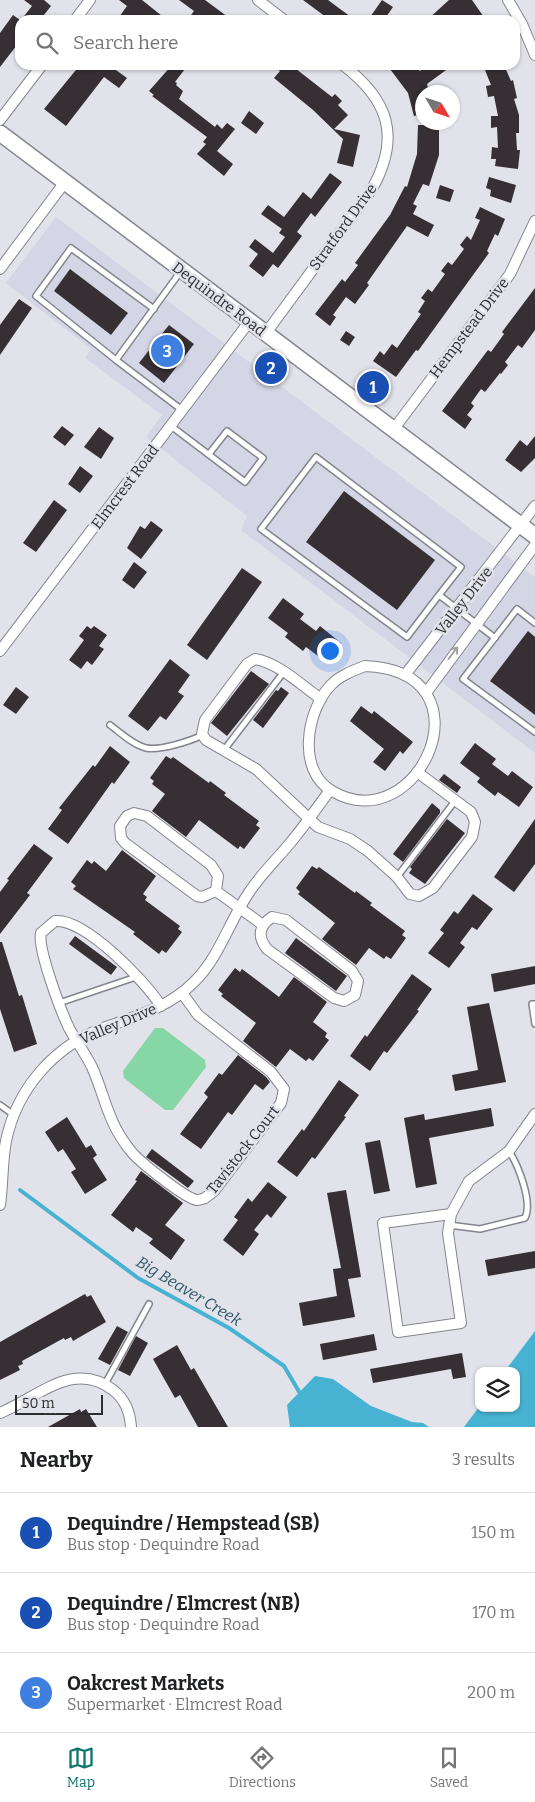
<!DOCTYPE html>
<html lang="en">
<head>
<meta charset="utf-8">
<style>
	body { margin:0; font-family:Bitter,serif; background:#f2f2f2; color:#202124 }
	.controls { position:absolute; right:15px; bottom:15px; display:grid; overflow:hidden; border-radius:10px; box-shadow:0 1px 4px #0004 }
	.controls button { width:45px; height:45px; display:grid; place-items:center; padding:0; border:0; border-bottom:1px solid #e0e0e0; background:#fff; color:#202124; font:25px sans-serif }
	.compass { position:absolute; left:415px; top:85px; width:45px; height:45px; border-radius:50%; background:#fff; box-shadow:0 1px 4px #0004; rotate:129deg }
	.scale { position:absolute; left:15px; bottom:12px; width:88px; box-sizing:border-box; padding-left:5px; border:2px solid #2d2d30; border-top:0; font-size:14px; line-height:18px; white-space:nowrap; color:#2d2d30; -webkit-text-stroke:4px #e2e2eb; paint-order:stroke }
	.you { position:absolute; left:329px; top:650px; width:18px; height:18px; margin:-12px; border:4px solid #fff; border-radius:50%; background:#1a73e8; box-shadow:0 0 0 8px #1a73e833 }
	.badge { display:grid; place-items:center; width:32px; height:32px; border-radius:50%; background:#0f766e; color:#fff; font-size:16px; font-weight:700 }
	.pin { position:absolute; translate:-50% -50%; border:2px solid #fff; box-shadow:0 1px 5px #0006 }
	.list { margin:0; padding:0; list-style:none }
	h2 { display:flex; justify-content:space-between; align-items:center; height:65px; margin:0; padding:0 20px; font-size:21px }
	h2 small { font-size:16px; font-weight:400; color:#757577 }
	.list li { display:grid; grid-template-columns:32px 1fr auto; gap:15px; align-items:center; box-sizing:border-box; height:80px; padding:0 20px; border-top:1px solid #e0e0e0 }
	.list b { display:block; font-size:19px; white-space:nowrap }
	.list p { margin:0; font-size:16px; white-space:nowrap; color:#757577 }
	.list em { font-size:16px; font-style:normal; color:#757577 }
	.icon { flex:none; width:28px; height:28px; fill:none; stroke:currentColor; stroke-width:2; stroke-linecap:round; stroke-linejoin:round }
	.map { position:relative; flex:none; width:535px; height:1427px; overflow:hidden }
	.search { position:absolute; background:#fff; box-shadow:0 1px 4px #0004; left:15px; right:15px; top:15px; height:55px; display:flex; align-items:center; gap:12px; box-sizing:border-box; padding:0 18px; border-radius:15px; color:#757577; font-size:19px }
	.sheet { height:305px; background:#fff }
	nav { display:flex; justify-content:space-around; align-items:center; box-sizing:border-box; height:70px; border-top:1px solid #e0e0e0; background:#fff; font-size:14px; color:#757577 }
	nav a { display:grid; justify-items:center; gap:2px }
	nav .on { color:#0f766e }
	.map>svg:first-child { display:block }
</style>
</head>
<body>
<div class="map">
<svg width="535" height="1427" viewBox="0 0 535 1427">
	<rect width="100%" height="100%" fill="#e2e2eb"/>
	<path fill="#d5d6e5" d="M56 217 535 577V753L241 530 247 516 146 437 162 415 85 358 91 349 6 283Z"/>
	<path fill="#87d6a5" d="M155 1028H163L205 1060 206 1067 173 1110H165L124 1078 123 1071Z"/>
	<g fill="#47b2d1">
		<path d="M535 1331V1427H464L479 1407 516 1408V1371H505Z"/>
		<path d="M315 1376 333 1379 371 1406 412 1422 423 1423 429 1427H290L287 1405Z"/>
	</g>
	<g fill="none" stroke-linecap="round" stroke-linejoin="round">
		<path stroke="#47b2d1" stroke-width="4" d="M20 1190 138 1278 229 1328 284 1366 301 1395"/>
	</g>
	<g fill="#362f33">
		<path d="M24 0H44L51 6 40 20H21L32 6Z"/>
		<path d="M119 0H142L167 20H117L127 6Z"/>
		<path d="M179 0H205L232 20H197L191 15 194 11Z"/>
		<path d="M303 0H328L355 20H330Z"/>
		<path d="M382 0 393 7 384 20H368Z"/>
		<path d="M449 0H472L486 20H427Z"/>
		<path d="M13 15 20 20V41L0 67V33Z"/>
		<path d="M80 65H109L127 78 119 88 104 77 66 126 44 109Z"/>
		<path d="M172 65H188L175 82 177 83 176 85 183 91 179 99 215 127 217 124 222 129 227 123 235 129 217 151 233 164 224 176 197 154 206 144 203 142 207 137 152 96 154 95 149 91Z"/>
		<path d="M272 65H291L332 97 335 94 342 101 338 105 348 115 334 129 360 135 353 167 337 163 343 139 313 110 274 78 280 71Z"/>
		<path d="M395 65H415L420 71 429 65H453L427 84 429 92H422V114L414 116 408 93 390 69Z"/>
		<path d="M483 65H504L511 81 513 80 517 98 514 99 519 115V133H516L517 150H520L518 169 495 166 496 159H491L492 147 498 148 497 127 491 128V116H498L494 96 488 97 486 86 491 85Z"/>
		<path d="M249 111 264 123 256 134 241 123Z"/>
		<path d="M418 125H439V155L429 186 423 184 413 204 417 206 413 214 434 225 428 237 407 226 367 283 369 285 355 304 346 297 333 315 336 317 330 326 315 314 342 279 345 282 358 265 355 263 390 215 405 186 407 187 417 154Z"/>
		<path d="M330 173 342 182 315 217 311 213 297 232 302 236 278 268 273 264 263 277 249 266 258 254 249 247 255 239 273 253 285 237 279 233 282 229 261 214 268 205 284 217 303 192 311 199Z"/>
		<path d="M489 177 516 185 511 203 490 196 491 190 486 188Z"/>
		<path d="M440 185 454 190 450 202 436 198Z"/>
		<path d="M480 207 505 219 498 236 495 234 487 251 489 253 418 351 416 350 396 377 373 361 380 351 384 355 392 344 397 348 421 314 418 312 425 301 421 298 428 289 432 292 445 274 441 271 448 262 452 265 464 249 460 245 467 236 471 240 480 220 475 218Z"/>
		<path d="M70 269 128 313 111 335 54 291Z"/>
		<path d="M535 288V330L522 348 518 345 505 362 508 365 501 374 500 373 485 392 481 389 471 403 474 406 467 415 472 419 465 429 442 411 488 350 491 352 504 334 502 332Z"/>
		<path d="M19 299 32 308 0 355V325Z"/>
		<path d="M169 325 194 344 164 383 139 363Z"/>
		<path d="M346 331 355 337 349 346 340 340Z"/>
		<path d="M62 426 74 435 65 446 53 437Z"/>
		<path d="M99 427 114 438 101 459 84 447Z"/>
		<path d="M535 436V458L521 472 505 460 520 440 527 446Z"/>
		<path d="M80 466 93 476 80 493 68 484Z"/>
		<path d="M344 491 435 560 397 610 306 542Z"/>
		<path d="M54 500 67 510 36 552 23 543Z"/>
		<path d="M151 521 163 530 141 559 127 548 140 526 145 529Z"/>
		<path d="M134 562 147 572 134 589 122 580Z"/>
		<path d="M242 568 262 582 207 660 187 645Z"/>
		<path d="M283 598 304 614 300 619 316 631 320 626 341 643 326 662 306 647 303 651 285 637 288 633 268 618Z"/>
		<path d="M87 626 91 629 94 626 107 635 99 646 104 649 92 665 87 661 81 669 69 660 84 640 79 636Z"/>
		<path d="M528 631 535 637V715L490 681Z"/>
		<path d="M170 659 190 675 178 692 184 696 166 720 160 716 148 731 128 716Z"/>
		<path d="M251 671 269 684 227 736 211 723Z"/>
		<path d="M16 687 29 697 16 714 3 705Z"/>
		<path d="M281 687 289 693 263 728 253 720 276 690 278 691Z"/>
		<path d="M361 706 372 714 374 711 413 742 403 754 400 751 385 771 373 762 384 749 350 721Z"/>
		<path d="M475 743 496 759 492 764 508 776 512 771 533 787 519 807 498 792 495 796 477 782 480 778 460 763Z"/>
		<path d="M110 746 130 762 114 784 112 782 68 844 48 829 62 810 59 808 93 765 95 767Z"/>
		<path d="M166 756 171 759 173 757 209 783 210 781 226 793 224 795 259 821 256 825 260 828 244 849 240 846 238 849 199 820 186 837 152 811 165 794 152 784 154 781 150 778Z"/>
		<path d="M444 774 461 787 457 793 439 780Z"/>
		<path d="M432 803 440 810V813L403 862 393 854Z"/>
		<path d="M447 819 465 833 425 884 409 873 412 869 410 867Z"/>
		<path d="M535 819V864L514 892 494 877Z"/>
		<path d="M34 844 53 858 27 893 30 895 0 934V892L9 880 7 879Z"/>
		<path d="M122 850 156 876 143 894 147 897 145 900 180 926 178 929 182 932 166 953 162 950 159 954 133 934 135 932 73 889 76 886 71 882 87 860 92 864 94 861 106 871Z"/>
		<path d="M312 866 317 869 319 867 355 893 356 891 372 903 370 905 405 931 402 935 406 938 391 959 386 956 384 959 369 948 356 965 322 939 335 923 298 894 300 892 296 888Z"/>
		<path d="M473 894 493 909 477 930 472 927 460 943 465 947 449 968 428 953 444 933 440 930 454 911 458 914Z"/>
		<path d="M75 936 117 967 111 975 69 944Z"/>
		<path d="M296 938 347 976 336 991 285 953Z"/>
		<path d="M0 942H2L19 996 22 995 37 1044 14 1052 0 1009Z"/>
		<path d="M535 966V984L494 992 491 974Z"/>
		<path d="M235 968 240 972 242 969 279 997 294 977 327 1002 313 1022 327 1033 325 1037 329 1040 313 1061 309 1058 306 1061 290 1049 276 1067 243 1041 256 1023 221 996 223 994 218 990Z"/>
		<path d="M412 974 432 989 417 1010 419 1011 387 1053 384 1051 370 1071 350 1056 365 1035 367 1037Z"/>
		<path d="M489 1003 506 1082 455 1091 452 1075 478 1070 467 1007Z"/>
		<path d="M238 1055 266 1077 270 1082 263 1090 255 1084 232 1115 228 1112 201 1149 180 1134 208 1097 204 1093 219 1073 222 1075Z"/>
		<path d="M339 1080 359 1095 344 1116 346 1117 315 1159 312 1157 297 1177 277 1162 302 1129 304 1131Z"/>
		<path d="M491 1108 494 1126 429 1138 437 1184 416 1188 404 1118 424 1114 425 1120Z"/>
		<path d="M67 1117 86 1148 91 1145 97 1155 93 1158 107 1180 85 1194 71 1172 76 1169 63 1149 58 1152 45 1132Z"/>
		<path d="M380 1140 390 1191 374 1194 365 1143Z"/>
		<path d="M152 1149 194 1181 188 1188 146 1157Z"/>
		<path d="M141 1171 183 1203 165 1225 185 1240 171 1260 149 1243 153 1239 136 1227 133 1232 111 1215 137 1181 135 1180Z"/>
		<path d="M268 1182 287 1197 271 1218 267 1214 254 1230 259 1234 243 1256 223 1240 238 1220 234 1217 248 1198 252 1202Z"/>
		<path d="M346 1190 361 1277 348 1279 355 1317 303 1326 299 1303 337 1296 333 1269 341 1268 327 1193Z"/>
		<path d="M535 1251V1268L488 1276 485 1260Z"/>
		<path d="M85 1294 87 1297 91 1295 106 1322 73 1341 71 1337 65 1340 64 1338 22 1361 23 1364 18 1366 20 1370 0 1380V1342Z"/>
		<path d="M117 1326 128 1332 110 1365 98 1359Z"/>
		<path d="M374 1334 377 1350 323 1360 320 1344Z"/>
		<path d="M136 1336 148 1343 130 1376 118 1370Z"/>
		<path d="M177 1345 191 1370 194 1368 228 1427H198L180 1395 175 1398 153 1359Z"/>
		<path d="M462 1353 466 1377 453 1379 451 1369 373 1383 370 1369Z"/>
		<path d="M80 1409 81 1412 86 1409 97 1427H48Z"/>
	</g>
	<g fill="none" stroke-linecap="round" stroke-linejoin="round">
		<g stroke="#84858d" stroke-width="8">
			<g id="service">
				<path d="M181 271 116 360 182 410"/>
				<path d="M116 360 36 296 71 248 154 309"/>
				<path d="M171 426 245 482 263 458 227 431 209 454"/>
				<path d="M439 595 407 637 261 529 316 457 461 567 439 595 495 638"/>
				<path d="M535 623 517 609 463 679 535 732"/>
				<path d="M110 725C121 733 133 745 146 748 160 751 190 741 203 735"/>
				<path d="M224 750 283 673"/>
				<path d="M397 877 455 801"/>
				<path d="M59 1003 139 976"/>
				<path d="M535 1004H532L535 1024"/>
				<path d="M0 1105 14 1115"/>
				<path d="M449 1225 480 1229 525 1218C533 1202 518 1165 509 1151"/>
				<path d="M105 1384 149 1304"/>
			</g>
		</g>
		<g stroke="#84858d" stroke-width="12">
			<g id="minor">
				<path d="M258 0 284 20"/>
				<path d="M508 0 522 24 535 55"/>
				<path d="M75 20 90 0"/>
				<path d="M0 120 42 65"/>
				<path d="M0 269 65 182"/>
				<path d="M266 333 372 189C401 137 389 100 343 65"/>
				<path d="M393 430 510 274 535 221"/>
				<path d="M0 651 249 322"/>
				<path d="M365 666C495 671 419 842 332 791 297 771 306 712 330 686 339 676 352 671 365 666Z"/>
				<path d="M405 675 535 506"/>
				<path d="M426 693 535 545"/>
				<path d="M321 699C301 685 279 663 255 659L247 664 205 720 202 734 206 740 256 769 318 827 350 839 368 851 397 877 410 894 419 896 433 888 472 837 475 822 471 812 417 772"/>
				<path d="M134 813 147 816 211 865 218 876 216 891 202 897 197 896 125 843 121 838 120 826 127 816Z"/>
				<path d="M216 891 263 925"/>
				<path d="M272 917 286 920 352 971 358 981 355 995 344 1001 334 998 267 949C257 936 259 926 272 917Z"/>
				<path d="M161 1006C146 982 85 918 55 921L41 933C37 948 61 1011 69 1028 76 1041 85 1053 92 1067 106 1099 107 1121 130 1150 137 1160 186 1199 197 1200 200 1200 202 1199 205 1198L214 1191 281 1103 284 1089 271 1072 198 1015 182 993"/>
				<path d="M0 1205C3 1184 2 1162 6 1141 17 1088 55 1045 106 1027 137 1016 169 1007 193 983 220 957 229 921 250 891 262 873 278 858 291 842 305 825 317 808 330 790"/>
				<path d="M451 1214 383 1223 398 1332 461 1323 448 1233 451 1214 469 1181 509 1151 535 1114"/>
				<path d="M0 1413C37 1398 74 1359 113 1390 125 1399 130 1412 131 1427"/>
			</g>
		</g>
		<g stroke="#84858d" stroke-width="18">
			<path id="secondary" d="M0 133 535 536"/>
		</g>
		<use href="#service" stroke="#fff" stroke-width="5"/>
		<use href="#minor" stroke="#fff" stroke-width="10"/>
		<use href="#secondary" stroke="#fff" stroke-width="15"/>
	</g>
	<defs><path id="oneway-shaft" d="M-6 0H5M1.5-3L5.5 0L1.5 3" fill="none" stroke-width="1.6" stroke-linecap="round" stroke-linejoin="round" transform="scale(1.25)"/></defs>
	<use stroke="#a0a0a2" href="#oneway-shaft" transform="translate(453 653) rotate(-53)"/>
	<g text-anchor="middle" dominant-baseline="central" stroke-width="5" stroke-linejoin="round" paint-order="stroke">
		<g font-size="15" fill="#2d2d30" stroke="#e2e2eb">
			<text transform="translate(343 227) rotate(-54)">Stratford Drive</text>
			<text transform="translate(219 299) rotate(37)">Dequindre Road</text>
			<text transform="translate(469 328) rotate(-53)">Hempstead Drive</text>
			<text transform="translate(125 487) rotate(-53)">Elmcrest Road</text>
			<text transform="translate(464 601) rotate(-52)">Valley Drive</text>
			<text transform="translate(118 1024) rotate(-23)">Valley Drive</text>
			<text transform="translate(243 1150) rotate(-52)">Tavistock Court</text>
		</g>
		<g font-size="16" font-style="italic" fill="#2a5765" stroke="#e2e2eb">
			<text transform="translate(189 1291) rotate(31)">Big Beaver Creek</text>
		</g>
	</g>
</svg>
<div class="controls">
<button><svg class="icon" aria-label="layers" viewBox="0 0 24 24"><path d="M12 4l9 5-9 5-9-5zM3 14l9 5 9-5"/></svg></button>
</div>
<svg class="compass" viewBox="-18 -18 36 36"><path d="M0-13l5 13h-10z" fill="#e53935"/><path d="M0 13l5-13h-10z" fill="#757577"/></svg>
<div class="scale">50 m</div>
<div class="you"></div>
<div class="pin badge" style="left:373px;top:387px;background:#1a4fb4">1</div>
<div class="pin badge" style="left:271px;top:368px;background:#1a4fb4">2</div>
<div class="pin badge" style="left:167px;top:351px;background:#3f7fe0">3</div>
<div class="search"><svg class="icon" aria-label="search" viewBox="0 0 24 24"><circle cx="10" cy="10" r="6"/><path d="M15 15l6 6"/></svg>Search here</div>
</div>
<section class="sheet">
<h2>Nearby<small>3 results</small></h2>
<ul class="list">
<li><span class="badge" style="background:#1a4fb4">1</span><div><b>Dequindre / Hempstead (SB)</b><p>Bus stop · Dequindre Road</p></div><em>150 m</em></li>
<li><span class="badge" style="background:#1a4fb4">2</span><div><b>Dequindre / Elmcrest (NB)</b><p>Bus stop · Dequindre Road</p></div><em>170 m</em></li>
<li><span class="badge" style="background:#3f7fe0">3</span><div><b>Oakcrest Markets</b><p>Supermarket · Elmcrest Road</p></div><em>200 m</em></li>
</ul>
</section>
<nav>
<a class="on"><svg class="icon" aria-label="map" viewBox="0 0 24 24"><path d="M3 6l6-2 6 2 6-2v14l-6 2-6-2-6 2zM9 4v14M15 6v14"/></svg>Map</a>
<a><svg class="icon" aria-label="directions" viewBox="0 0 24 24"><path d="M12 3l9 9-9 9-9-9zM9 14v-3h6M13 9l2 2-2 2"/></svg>Directions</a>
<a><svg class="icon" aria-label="saved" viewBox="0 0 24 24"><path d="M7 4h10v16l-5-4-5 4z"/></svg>Saved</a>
</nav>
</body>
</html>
